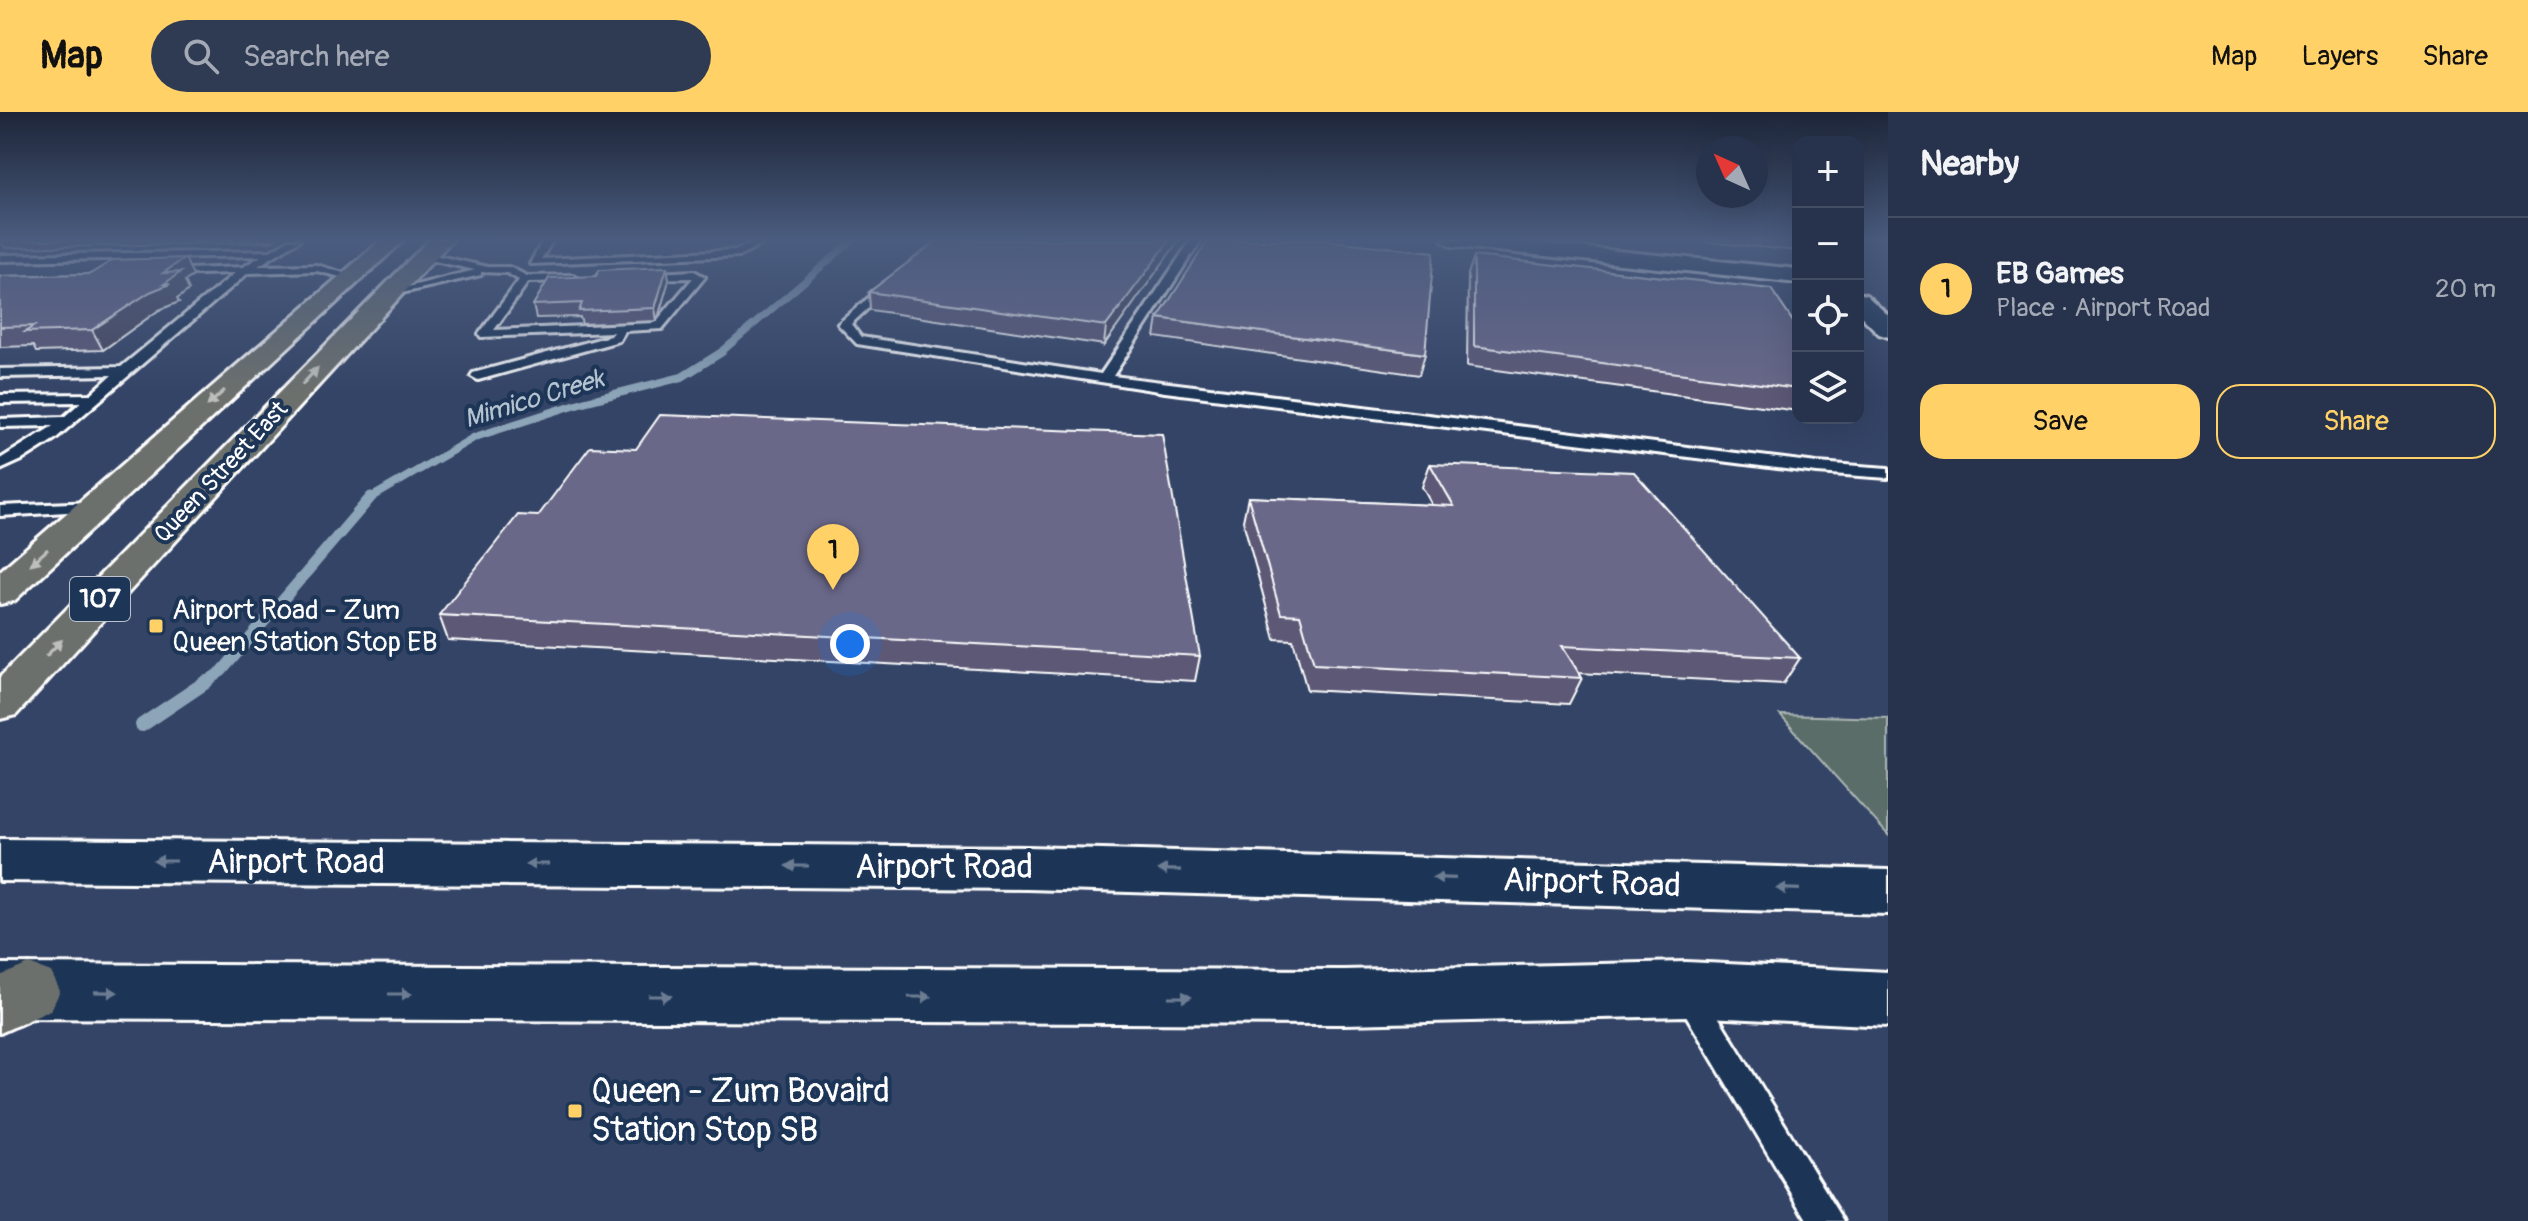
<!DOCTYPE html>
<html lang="en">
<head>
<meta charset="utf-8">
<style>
	body { margin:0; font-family:Pangolin,sans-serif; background:#2f3b53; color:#f1f3f6 }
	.controls { position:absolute; right:24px; top:24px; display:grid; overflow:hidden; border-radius:16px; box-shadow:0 8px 32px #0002 }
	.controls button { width:72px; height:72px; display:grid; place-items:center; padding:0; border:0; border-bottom:2px solid #434e64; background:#27334c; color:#f1f3f6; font:40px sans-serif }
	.compass { position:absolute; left:1696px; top:24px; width:72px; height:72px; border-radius:50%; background:#27334c; box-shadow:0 8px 32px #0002; rotate:315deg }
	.you { position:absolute; left:850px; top:532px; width:28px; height:28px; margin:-20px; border:6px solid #fff; border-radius:50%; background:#1a73e8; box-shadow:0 0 0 12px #1a73e833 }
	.badge { display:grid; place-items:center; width:52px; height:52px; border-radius:50%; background:#ffd166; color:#111; font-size:26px; font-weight:700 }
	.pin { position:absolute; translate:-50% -66px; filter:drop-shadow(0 2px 4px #0008) }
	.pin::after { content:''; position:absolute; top:42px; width:28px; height:24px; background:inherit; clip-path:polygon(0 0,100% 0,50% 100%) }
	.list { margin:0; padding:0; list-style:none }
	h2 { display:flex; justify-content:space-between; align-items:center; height:104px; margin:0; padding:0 32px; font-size:34px }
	h2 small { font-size:26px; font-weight:400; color:#a4aab5 }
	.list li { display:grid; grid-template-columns:52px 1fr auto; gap:24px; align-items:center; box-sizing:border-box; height:144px; padding:0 32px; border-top:2px solid #434e64 }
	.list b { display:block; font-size:30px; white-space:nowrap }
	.list p { margin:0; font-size:26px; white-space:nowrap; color:#a4aab5 }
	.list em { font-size:26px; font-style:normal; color:#a4aab5 }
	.actions { display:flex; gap:16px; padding:24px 32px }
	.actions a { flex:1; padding:18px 0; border:2px solid #ffd166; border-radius:24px; text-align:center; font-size:28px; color:#ffd166 }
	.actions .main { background:#ffd166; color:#111 }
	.icon { flex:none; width:44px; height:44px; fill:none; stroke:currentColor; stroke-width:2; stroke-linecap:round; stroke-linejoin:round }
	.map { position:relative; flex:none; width:1888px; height:1109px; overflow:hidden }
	header { display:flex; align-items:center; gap:48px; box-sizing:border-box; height:112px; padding:0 40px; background:#ffd166; color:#111 }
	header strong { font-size:38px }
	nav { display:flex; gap:44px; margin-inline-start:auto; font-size:28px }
	.search { width:560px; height:72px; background:#2f3b53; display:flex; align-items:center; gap:20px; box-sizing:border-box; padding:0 28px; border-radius:44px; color:#a4aab5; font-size:30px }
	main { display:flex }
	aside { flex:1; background:#27334c }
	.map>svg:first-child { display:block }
</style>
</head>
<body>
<header>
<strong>Map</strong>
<div class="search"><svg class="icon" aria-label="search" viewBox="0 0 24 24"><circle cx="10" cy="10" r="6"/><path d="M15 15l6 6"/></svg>Search here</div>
<nav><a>Map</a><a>Layers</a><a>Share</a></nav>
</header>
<main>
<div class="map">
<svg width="1888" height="1109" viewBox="0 0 1888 1109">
	<rect width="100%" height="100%" fill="#344466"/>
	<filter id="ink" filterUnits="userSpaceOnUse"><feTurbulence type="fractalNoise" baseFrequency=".0125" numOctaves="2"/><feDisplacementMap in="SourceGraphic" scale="16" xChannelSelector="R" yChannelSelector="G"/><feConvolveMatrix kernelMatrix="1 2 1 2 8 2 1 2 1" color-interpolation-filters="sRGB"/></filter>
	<g filter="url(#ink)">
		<path fill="#5a6d68" stroke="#acb6b4" stroke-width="2" d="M1780 603 1888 606V723Z"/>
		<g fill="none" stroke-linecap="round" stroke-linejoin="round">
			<path stroke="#8da5b8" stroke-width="7" d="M719 242 853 128"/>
			<path stroke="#8da5b8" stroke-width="8" d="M369 387 475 325 583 290 682 265 722 240"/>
			<path stroke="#8da5b8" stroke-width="11" d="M203 572 222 559 371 385"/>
			<path stroke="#8da5b8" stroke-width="14" d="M142 613 206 570"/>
			<g stroke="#fff" stroke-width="6">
				<g id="service">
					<path d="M289 128H300L258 154 317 153 357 165 352 168 317 159 248 161 55 327 22 348 0 358V347L53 314 0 315V307L64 305 81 290 0 291V283L91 282 112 263 0 265V257L121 255 235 161 164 163 160 162V158L243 155 261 144 0 149V143L270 139Z"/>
					<path d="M543 128H553L541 147 737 138 757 128H769L739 144 530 152Z"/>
					<path d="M1191 128H1201L1113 264 1817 351 1888 356V366L1817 361 1165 280 857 232 838 212 888 169 893 172 892 174 851 212 861 225 1101 262Z"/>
					<path d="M425 141 488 155H509L527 164 573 163 578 166 573 169 528 170 494 218 655 211 693 166 641 167 636 164 637 162 694 159 705 165 662 217 625 219 619 229 478 268 471 264 473 261 610 224 613 220 481 225 479 222 519 168 507 161 481 160V163L384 185V181L475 158 421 146 420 144Z"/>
					<path d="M94 390 100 392V398L0 404V394Z"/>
					<path d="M1690 872 1700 875 1844 1109H1808L1680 893 1676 884 1680 875Z"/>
				</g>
			</g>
			<g stroke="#fff" stroke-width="6">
				<g id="minor">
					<path d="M1442 128H1508L1798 157V171L1452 134Z"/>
					<path d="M1858 181 1866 183 1888 203V225L1879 222 1858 201Z"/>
				</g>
			</g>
			<g stroke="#fff" stroke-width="6">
				<g id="secondary">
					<path d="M0 727 1027 735 1888 758V802L1027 777 0 769Z"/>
					<path d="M1686 850 1888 860V914L1686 904 1344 912 0 906V852L1344 858Z"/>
				</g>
			</g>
			<g stroke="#fff" stroke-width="6">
				<g id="primary">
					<path d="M381 128H404L14 489 0 492V459Z"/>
					<path d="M429 128H452L16 603 0 607V565Z"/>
					<path d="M29 852 51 860 60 879 51 898 0 921V864Z"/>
				</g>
			</g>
			<use href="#service" fill="#1d3557" fill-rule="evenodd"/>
			<use href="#minor" fill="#1d3557" fill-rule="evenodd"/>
			<use href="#secondary" fill="#1d3557" fill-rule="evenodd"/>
			<use href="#primary" fill="#6c706d" fill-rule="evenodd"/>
		</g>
		<g fill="#5b5976" stroke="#fff" stroke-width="2">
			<path d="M0 128H275L272 130 5 136Z"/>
			<path d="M938 128H1179L1104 233 870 198 869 180Z"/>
			<path d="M1704 128H1798V139L1706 130Z"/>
			<path d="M1474 144 1798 217V299L1467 254 1468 162Z"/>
			<path d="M185 146 193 164 185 169 189 178 177 187 179 190 159 198 103 238 36 240 33 234 0 235V164L90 162Z"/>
			<path d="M667 155 669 168 657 209 582 212 580 205 536 206 533 193 596 164Z"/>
			<path d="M1158 206 1425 242 1419 263 1155 225Z"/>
			<path d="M636 337 1200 544 1195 569 448 528 439 503 538 404Z"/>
			<path d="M1430 352 1800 546 1783 572 1579 561 1582 566 1569 592 1307 578 1293 528 1275 527 1243 409 1248 385 1432 393 1422 375Z"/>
		</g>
		<g fill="#4a4960" stroke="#fff" stroke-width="2">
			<path d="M1170 128H1179L1104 233 1106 214Z"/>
			<path d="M185 146 193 164 185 169 189 178 177 187 179 190 159 198 103 238 92 218 163 161Z"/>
			<path d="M667 155 669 168 657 209 655 196Z"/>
		</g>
		<g fill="#6a6889" stroke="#fff" stroke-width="2">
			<path d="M938 128H1170L1106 214 869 180Z"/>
			<path d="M1208 128H1322L1434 140 1425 242 1158 206Z"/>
			<path d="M1474 144 1771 177 1798 217V277L1474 234Z"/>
			<path d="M185 146 163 161 181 160 164 172H170L150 180 92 218 25 220 34 214 0 215V164L90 162 113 148Z"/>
			<path d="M667 155 655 196 579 199 582 191 533 193 549 166 596 164 599 158Z"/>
			<path d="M660 303 1162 322 1200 544 439 503 518 403 538 404 590 335 636 337Z"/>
			<path d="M1430 352 1634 360 1800 546 1562 534 1582 566 1314 552 1300 503 1281 502 1248 385 1454 394Z"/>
		</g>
		<defs><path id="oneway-solid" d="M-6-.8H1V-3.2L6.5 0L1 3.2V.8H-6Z" transform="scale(2)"/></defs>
		<g fill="#bdbfbd">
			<use href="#oneway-solid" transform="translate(310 264) rotate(-47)"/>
			<use href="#oneway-solid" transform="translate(216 286) rotate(138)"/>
			<use href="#oneway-solid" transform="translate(39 445) rotate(138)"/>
			<use href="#oneway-solid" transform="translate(54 536) rotate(-46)"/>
		</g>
		<g fill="#6c7c92">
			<use href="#oneway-solid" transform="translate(165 749) rotate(-180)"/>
			<use href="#oneway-solid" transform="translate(537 752) rotate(-180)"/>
			<use href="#oneway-solid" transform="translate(797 754) rotate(-180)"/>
			<use href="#oneway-solid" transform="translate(1169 758) rotate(-179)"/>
			<use href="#oneway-solid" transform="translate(1444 766) rotate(-178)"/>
			<use href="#oneway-solid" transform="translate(1788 777) rotate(-178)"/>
			<use href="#oneway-solid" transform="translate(106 880) rotate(1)"/>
			<use href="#oneway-solid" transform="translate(400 882)"/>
			<use href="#oneway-solid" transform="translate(660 884)"/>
			<use href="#oneway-solid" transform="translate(920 885)"/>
			<use href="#oneway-solid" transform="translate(1180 885)"/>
		</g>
	</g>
	<linearGradient id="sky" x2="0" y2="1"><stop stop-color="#1d2538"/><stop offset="0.45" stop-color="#4a5c7f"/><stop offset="1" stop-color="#4a5c7f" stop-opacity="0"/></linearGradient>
	<rect width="1888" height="283" fill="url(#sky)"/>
	<g fill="#ffd166" stroke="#1d3557" stroke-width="3">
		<rect x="148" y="506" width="16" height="16" rx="4"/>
		<rect x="567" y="991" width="16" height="16" rx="4"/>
	</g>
	<g text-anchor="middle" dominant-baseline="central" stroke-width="8" stroke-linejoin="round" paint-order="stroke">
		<g font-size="24" fill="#fff" stroke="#1d3557">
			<text transform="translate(221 360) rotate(-47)">Queen Street East</text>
		</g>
		<g font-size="26" font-style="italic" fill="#b3c3d0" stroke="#1d3557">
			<text transform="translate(534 287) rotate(-17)">Mimico Creek</text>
		</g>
		<rect fill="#1d3557" stroke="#bbc2cd" stroke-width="2" x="70" y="465" width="60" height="44" rx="6"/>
		<g font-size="26" font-weight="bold" fill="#fff">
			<text x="100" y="487">107</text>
		</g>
		<g font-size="28" fill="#fff" stroke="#1d3557" text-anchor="start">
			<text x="172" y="498">Airport Road - Zum<tspan x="172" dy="32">Queen Station Stop EB</tspan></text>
		</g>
		<g font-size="34" fill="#fff" stroke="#1d3557">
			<text x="296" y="750">Airport Road</text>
			<text x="944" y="755">Airport Road</text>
			<text transform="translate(1592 771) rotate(2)">Airport Road</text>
		</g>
		<g font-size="34" fill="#fff" stroke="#1d3557" text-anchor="start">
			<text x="591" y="979">Queen - Zum Bovaird<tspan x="591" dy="39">Station Stop SB</tspan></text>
		</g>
	</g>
</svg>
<div class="controls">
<button>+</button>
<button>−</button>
<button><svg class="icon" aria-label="locate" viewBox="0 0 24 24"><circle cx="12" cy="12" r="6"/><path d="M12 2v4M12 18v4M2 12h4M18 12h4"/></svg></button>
<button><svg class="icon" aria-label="layers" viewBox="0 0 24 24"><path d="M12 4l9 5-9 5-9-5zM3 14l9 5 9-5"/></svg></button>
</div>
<svg class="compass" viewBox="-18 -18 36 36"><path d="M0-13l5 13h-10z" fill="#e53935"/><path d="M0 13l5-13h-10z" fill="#a4aab5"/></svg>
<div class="you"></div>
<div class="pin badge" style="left:833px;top:478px">1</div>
</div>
<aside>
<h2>Nearby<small></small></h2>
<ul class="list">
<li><span class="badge">1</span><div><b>EB Games</b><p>Place · Airport Road</p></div><em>20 m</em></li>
</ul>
<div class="actions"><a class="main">Save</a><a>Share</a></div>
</aside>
</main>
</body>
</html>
